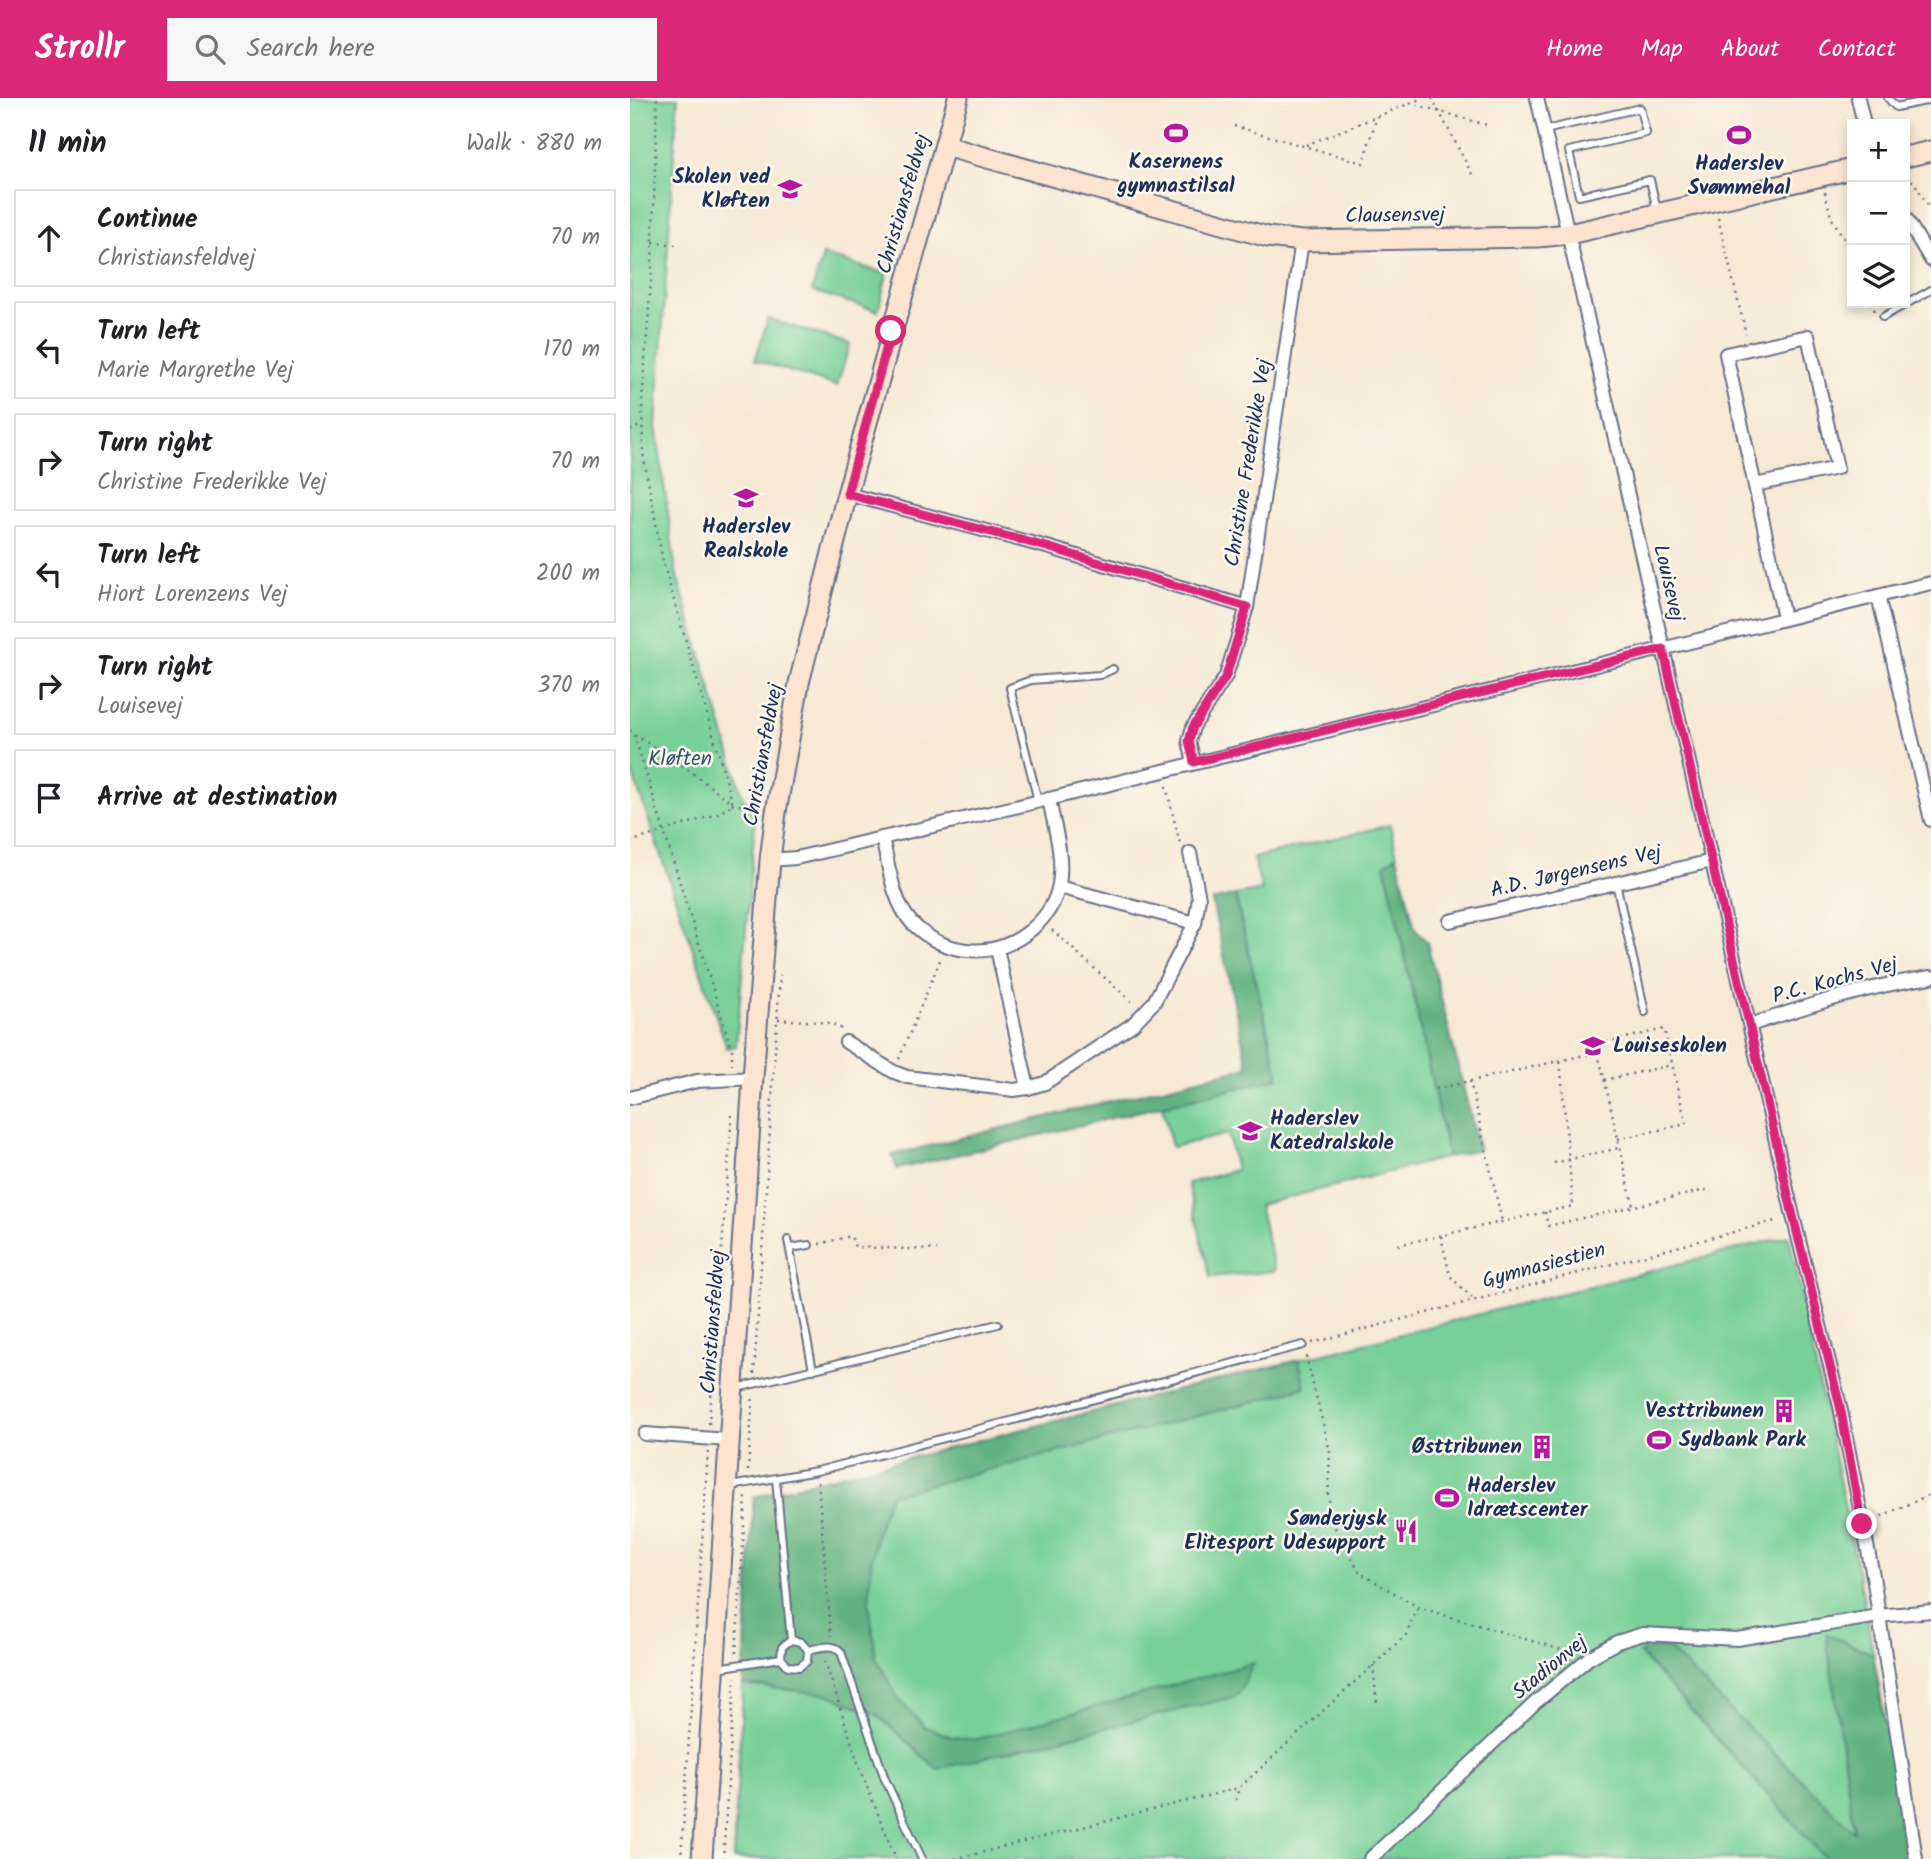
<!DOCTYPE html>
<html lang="en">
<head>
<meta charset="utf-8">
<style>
	body { margin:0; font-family:Kalam,sans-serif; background:#f6f6f6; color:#202124 }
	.controls { position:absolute; right:21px; top:21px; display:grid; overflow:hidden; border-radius:0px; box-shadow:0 4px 10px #0003 }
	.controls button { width:63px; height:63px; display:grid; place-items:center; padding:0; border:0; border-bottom:2px solid #e0e0e0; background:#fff; color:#202124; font:35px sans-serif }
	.stop { position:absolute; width:21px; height:21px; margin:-16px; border:5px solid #db2777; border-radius:50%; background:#fff }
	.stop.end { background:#db2777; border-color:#fff; box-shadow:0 2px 7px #0008 }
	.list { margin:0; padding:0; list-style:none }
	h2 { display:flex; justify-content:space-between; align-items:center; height:91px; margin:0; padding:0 28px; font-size:30px }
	h2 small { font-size:23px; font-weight:400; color:#757577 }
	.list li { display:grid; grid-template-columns:46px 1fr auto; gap:21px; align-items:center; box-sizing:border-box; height:98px; margin:0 14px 14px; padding:0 14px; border:2px solid #e0e0e0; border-radius:0px }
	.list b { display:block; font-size:26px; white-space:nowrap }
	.list p { margin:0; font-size:23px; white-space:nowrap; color:#757577 }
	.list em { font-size:23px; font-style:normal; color:#757577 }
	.icon { flex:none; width:38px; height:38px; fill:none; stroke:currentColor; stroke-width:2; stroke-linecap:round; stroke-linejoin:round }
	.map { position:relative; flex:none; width:1301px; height:1761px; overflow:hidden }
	header { display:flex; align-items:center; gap:42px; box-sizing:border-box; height:98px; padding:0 35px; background:#db2777; color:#fff }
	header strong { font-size:33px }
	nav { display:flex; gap:38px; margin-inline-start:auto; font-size:24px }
	.search { width:490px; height:63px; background:#f6f6f6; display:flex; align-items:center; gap:18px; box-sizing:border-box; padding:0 24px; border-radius:0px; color:#757577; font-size:26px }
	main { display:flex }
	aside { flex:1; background:#fff }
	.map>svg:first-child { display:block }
</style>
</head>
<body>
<header>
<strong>Strollr</strong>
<div class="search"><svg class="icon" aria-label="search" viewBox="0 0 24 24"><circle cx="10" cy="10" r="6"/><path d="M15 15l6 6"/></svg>Search here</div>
<nav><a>Home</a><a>Map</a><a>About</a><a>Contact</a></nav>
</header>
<main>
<aside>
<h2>11 min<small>Walk · 880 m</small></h2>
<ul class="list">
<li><svg class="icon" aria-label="ahead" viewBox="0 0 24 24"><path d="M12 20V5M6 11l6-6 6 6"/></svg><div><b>Continue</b><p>Christiansfeldvej</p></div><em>70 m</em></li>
<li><svg class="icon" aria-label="left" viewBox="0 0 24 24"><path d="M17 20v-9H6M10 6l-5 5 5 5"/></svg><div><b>Turn left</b><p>Marie Margrethe Vej</p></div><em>170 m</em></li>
<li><svg class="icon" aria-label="right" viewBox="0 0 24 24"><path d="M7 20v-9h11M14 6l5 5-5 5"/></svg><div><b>Turn right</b><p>Christine Frederikke Vej</p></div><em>70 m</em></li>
<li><svg class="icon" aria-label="left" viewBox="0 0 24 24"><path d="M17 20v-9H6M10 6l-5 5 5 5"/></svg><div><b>Turn left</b><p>Hiort Lorenzens Vej</p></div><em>200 m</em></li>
<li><svg class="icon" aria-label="right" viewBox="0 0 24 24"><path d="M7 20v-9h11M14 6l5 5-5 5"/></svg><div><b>Turn right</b><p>Louisevej</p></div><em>370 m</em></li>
<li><svg class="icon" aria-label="arrive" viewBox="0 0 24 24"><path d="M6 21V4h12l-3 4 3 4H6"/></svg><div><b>Arrive at destination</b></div></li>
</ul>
</aside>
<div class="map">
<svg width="1301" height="1761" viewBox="0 0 1301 1761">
	<rect width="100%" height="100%" fill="#fbf7ec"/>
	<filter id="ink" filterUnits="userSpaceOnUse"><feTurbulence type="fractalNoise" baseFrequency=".0143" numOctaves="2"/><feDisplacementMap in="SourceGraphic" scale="14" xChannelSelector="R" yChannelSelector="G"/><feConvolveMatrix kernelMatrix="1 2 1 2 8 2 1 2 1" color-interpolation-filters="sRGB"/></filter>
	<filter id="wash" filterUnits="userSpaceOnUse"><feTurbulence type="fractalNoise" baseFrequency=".00686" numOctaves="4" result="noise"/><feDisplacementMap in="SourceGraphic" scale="28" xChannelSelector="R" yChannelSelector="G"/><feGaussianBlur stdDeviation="1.57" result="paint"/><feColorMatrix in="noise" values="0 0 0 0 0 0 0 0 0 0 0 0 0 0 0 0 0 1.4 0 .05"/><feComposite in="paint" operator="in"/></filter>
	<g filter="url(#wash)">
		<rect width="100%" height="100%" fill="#f6e9d4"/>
		<g fill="#77d097" stroke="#49807a" stroke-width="2">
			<path d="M0 0H48L26 327 46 474 114 703 127 702 106 948 97 950 0 668Z"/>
			<path d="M193 157 257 176 248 213 182 193Z"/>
			<path d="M138 221 220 246 207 288 125 262Z"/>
			<path d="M760 727 767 758 755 766 818 1059 629 1107 645 1173 580 1179 558 1085 606 1072 598 1036 542 1049 532 1008 649 980 605 797 632 792 623 760Z"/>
			<path d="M1159 1138 1233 1497 1279 1761H103L124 1399Z"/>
		</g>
		<g fill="#61b280" stroke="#3e706f" stroke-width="2">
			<path d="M767 758 785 831 797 844 849 1052 818 1059 755 766Z"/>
			<path d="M605 797 649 980 267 1071 262 1057 618 969 582 803Z"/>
			<path d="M669 1262 675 1289 634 1301 260 1397 247 1434 241 1466 239 1505 246 1560 269 1602 295 1629 319 1638 344 1642 624 1565 607 1598 307 1671 246 1616 197 1596 113 1587 124 1399Z"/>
			<path d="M1196 1536 1243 1556 1279 1761H1196L1009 1555 1036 1548 1224 1734Z"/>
		</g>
	</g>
	<g filter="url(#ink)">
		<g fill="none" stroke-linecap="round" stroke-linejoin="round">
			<g stroke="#687087" stroke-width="10">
				<g id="lane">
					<path d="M1258 0 1266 9 1301 2"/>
					<path d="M915 32 1010 10 1016 35 939 53 949 98 1020 82 1027 112"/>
					<path d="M1253 219 1301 192"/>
					<path d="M408 703 380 590 401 582 470 577 483 571"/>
					<path d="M986 785 1015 914"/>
					<path d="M158 1142 183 1272"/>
					<path d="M160 1150 179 1147"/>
					<path d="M107 1290 368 1226"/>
					<path d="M146 1381 161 1542 171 1544 178 1552 177 1563 169 1569 158 1568 151 1560 152 1549 161 1542"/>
					<path d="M100 1388 187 1373 673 1247"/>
					<path d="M178 1552C188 1550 204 1544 211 1554L255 1681 292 1761"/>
					<path d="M87 1570 151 1560"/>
				</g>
			</g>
			<g stroke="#687087" stroke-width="16">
				<g id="street">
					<path d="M907 0 1163 1118 1210 1308 1243 1478 1286 1761"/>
					<path d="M1228 0 1234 26"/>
					<path d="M1275 119 1301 162"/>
					<path d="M1125 387 1207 370 1178 238 1096 256 1154 520"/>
					<path d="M217 396 417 449 617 509"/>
					<path d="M1248 498 1301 722"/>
					<path d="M564 665 559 643 563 629 596 578 617 509 672 143"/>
					<path d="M252 740C259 767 262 803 282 825 316 859 366 862 402 831 416 819 426 804 429 786 434 758 424 728 419 701"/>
					<path d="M140 762 166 760 419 701 1301 485"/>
					<path d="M429 789 565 825"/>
					<path d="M820 823 1082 763"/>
					<path d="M367 851 398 990"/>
					<path d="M1120 927C1180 907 1238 888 1301 879"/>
					<path d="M216 944 264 974 277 979 384 992 398 990 415 985 503 926 524 904 565 825 569 800 560 755"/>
					<path d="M0 1000 67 983 123 980"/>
					<path d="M15 1336 99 1342"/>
					<path d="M740 1761 906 1604 959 1560 987 1544 1013 1536 1107 1541 1249 1518 1301 1513"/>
				</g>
			</g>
			<g stroke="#687087" stroke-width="23">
				<g id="secondary">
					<path d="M315 48 638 139 672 143 908 139 939 136 1222 71"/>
					<path d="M1275 59 1301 53"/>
					<path d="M72 1761 123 980 140 762 146 714 169 585 217 396 328 0"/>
				</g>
			</g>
			<g stroke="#687087" stroke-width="2.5" stroke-dasharray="2 5" stroke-linecap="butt">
				<path d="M802 0 843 78"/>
				<path d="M780 5 857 27"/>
				<path d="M604 28 733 65 747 18"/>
				<path d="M676 47 793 0"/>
				<path d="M1275 79 1284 84 1301 113"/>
				<path d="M1195 94 1201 119 1222 154"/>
				<path d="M1088 120 1116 236"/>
				<path d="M23 144 46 147"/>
				<path d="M1240 205 1245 213"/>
				<path d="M0 332 12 327"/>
				<path d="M0 632 4 637 44 661 103 706 129 711"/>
				<path d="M4 637 102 952V969"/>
				<path d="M536 688 550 746"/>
				<path d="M0 744 88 716 103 706 33 464 13 355 12 303 22 170 27 0"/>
				<path d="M422 832 503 905"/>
				<path d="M148 921 201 925 212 931"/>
				<path d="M1039 950 1070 944"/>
				<path d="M269 961 311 860"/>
				<path d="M974 982 1042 967"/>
				<path d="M840 983 872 1123"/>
				<path d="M806 991 968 954"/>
				<path d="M988 1041 1056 1026 1034 931 966 947C979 1000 991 1054 1003 1108"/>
				<path d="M924 1065 989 1050"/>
				<path d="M915 1114 918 1128 1080 1091"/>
				<path d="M811 1138 820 1178 844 1202"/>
				<path d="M189 1146 221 1138 225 1149 307 1152"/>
				<path d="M768 1147 943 1108 930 962"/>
				<path d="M682 1245 1149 1122"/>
				<path d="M676 1258 700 1354 698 1398 706 1433 730 1475 788 1509 942 1555"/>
				<path d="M124 1276 150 877"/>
				<path d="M79 1326 102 1015"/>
				<path d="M118 1373 123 1296"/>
				<path d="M188 1384 201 1538"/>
				<path d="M1245 1421 1301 1396"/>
				<path d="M106 1555 116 1398"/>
				<path d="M195 1563 230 1671 266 1761"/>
				<path d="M743 1567 747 1606"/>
				<path d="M606 1702 609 1690 776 1537 788 1509"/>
				<path d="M51 1761 78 1353"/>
				<path d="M93 1761 105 1579"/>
				<path d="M325 1761 609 1690"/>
			</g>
			<use href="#lane" stroke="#fff" stroke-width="6"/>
			<use href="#street" stroke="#fff" stroke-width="12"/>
			<use href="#secondary" stroke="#fde4d0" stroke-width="19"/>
		</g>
	</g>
	<g fill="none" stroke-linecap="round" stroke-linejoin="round" filter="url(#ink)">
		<path stroke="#db2777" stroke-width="9" d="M261 233 217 396 417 449 617 509 596 578 563 629 559 643 564 664 1033 551 1163 1118 1210 1308 1232 1426"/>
	</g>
	<defs>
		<g id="stadium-bare" transform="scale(1.89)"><path d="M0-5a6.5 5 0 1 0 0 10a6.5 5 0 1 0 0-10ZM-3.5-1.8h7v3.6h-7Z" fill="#b5179e" stroke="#fbf7ec" stroke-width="2.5" paint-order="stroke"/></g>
		<g id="school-bare" transform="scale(1.89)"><path d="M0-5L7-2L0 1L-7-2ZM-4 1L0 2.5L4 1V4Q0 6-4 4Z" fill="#b5179e" stroke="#fbf7ec" stroke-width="2.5" paint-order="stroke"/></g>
		<g id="building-bare" transform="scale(1.89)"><path d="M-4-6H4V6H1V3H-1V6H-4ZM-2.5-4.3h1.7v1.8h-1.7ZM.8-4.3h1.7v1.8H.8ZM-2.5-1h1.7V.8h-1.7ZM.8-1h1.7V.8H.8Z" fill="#b5179e" stroke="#fbf7ec" stroke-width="2.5" paint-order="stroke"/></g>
		<g id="restaurant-bare" transform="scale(1.89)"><path d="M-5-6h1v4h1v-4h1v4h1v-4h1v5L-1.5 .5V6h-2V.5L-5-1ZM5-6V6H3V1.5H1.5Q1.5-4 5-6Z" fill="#b5179e" stroke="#fbf7ec" stroke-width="2.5" paint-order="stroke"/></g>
	</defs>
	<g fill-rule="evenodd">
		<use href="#stadium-bare" x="546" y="35"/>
		<use href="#stadium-bare" x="1109" y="37"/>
		<use href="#school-bare" x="160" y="91"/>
		<use href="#school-bare" x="116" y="400"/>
		<use href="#school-bare" x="963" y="948"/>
		<use href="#school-bare" x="620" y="1033"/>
		<use href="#building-bare" x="1154" y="1313"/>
		<use href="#stadium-bare" x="1029" y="1342"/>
		<use href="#building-bare" x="912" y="1349"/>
		<use href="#stadium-bare" x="817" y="1400"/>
		<use href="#restaurant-bare" x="776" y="1433"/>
	</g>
	<g text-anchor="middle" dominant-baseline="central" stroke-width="5" stroke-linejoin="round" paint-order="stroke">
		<g font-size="21" font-weight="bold" fill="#1b2f5e" stroke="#fbf7ec" text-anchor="end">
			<text x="546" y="64" text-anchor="middle">Kasernens<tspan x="546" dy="24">gymnastilsal</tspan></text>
			<text x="1109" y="66" text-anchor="middle">Haderslev<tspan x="1109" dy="24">Svømmehal</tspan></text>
			<text x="140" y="79">Skolen ved<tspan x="140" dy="24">Kløften</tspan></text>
			<text x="116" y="429" text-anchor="middle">Haderslev<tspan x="116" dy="24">Realskole</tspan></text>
			<text x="983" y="948" text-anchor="start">Louiseskolen</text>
			<text x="640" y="1021" text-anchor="start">Haderslev<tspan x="640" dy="24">Katedralskole</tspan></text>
			<text x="1134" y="1313">Vesttribunen</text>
			<text x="1049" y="1342" text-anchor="start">Sydbank Park</text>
			<text x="892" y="1349">Østtribunen</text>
			<text x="837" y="1388" text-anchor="start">Haderslev<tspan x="837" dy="24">Idrætscenter</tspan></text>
			<text x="756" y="1421">Sønderjysk<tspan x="756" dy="24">Elitesport Udesupport</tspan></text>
		</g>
		<g font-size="21" fill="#1b2f5e" stroke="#fbf7ec">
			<text transform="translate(274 106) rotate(-74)">Christiansfeldvej</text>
			<text transform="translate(765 118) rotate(-1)">Clausensvej</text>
			<text transform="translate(619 365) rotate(-81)">Christine Frederikke Vej</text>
			<text transform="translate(1038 485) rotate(77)">Louisevej</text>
			<text transform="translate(134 657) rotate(-80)">Christiansfeldvej</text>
			<text transform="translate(946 774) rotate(-13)">A.D. Jørgensens Vej</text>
			<text transform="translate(1205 883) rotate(-15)">P.C. Kochs Vej</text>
			<text transform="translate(914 1168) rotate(-15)">Gymnasiestien</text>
			<text transform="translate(84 1224) rotate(-86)">Christiansfeldvej</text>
			<text transform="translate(920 1570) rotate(-39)">Stadionvej</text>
		</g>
		<g font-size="21" fill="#32576c" stroke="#fbf7ec">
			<text x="50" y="661">Kløften</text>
		</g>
	</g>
</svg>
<div class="controls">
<button>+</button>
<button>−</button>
<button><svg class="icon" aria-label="layers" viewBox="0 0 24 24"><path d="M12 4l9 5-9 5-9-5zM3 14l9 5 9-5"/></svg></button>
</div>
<div class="stop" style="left:261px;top:233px"></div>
<div class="stop end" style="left:1232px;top:1426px"></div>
</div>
</main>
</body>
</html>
